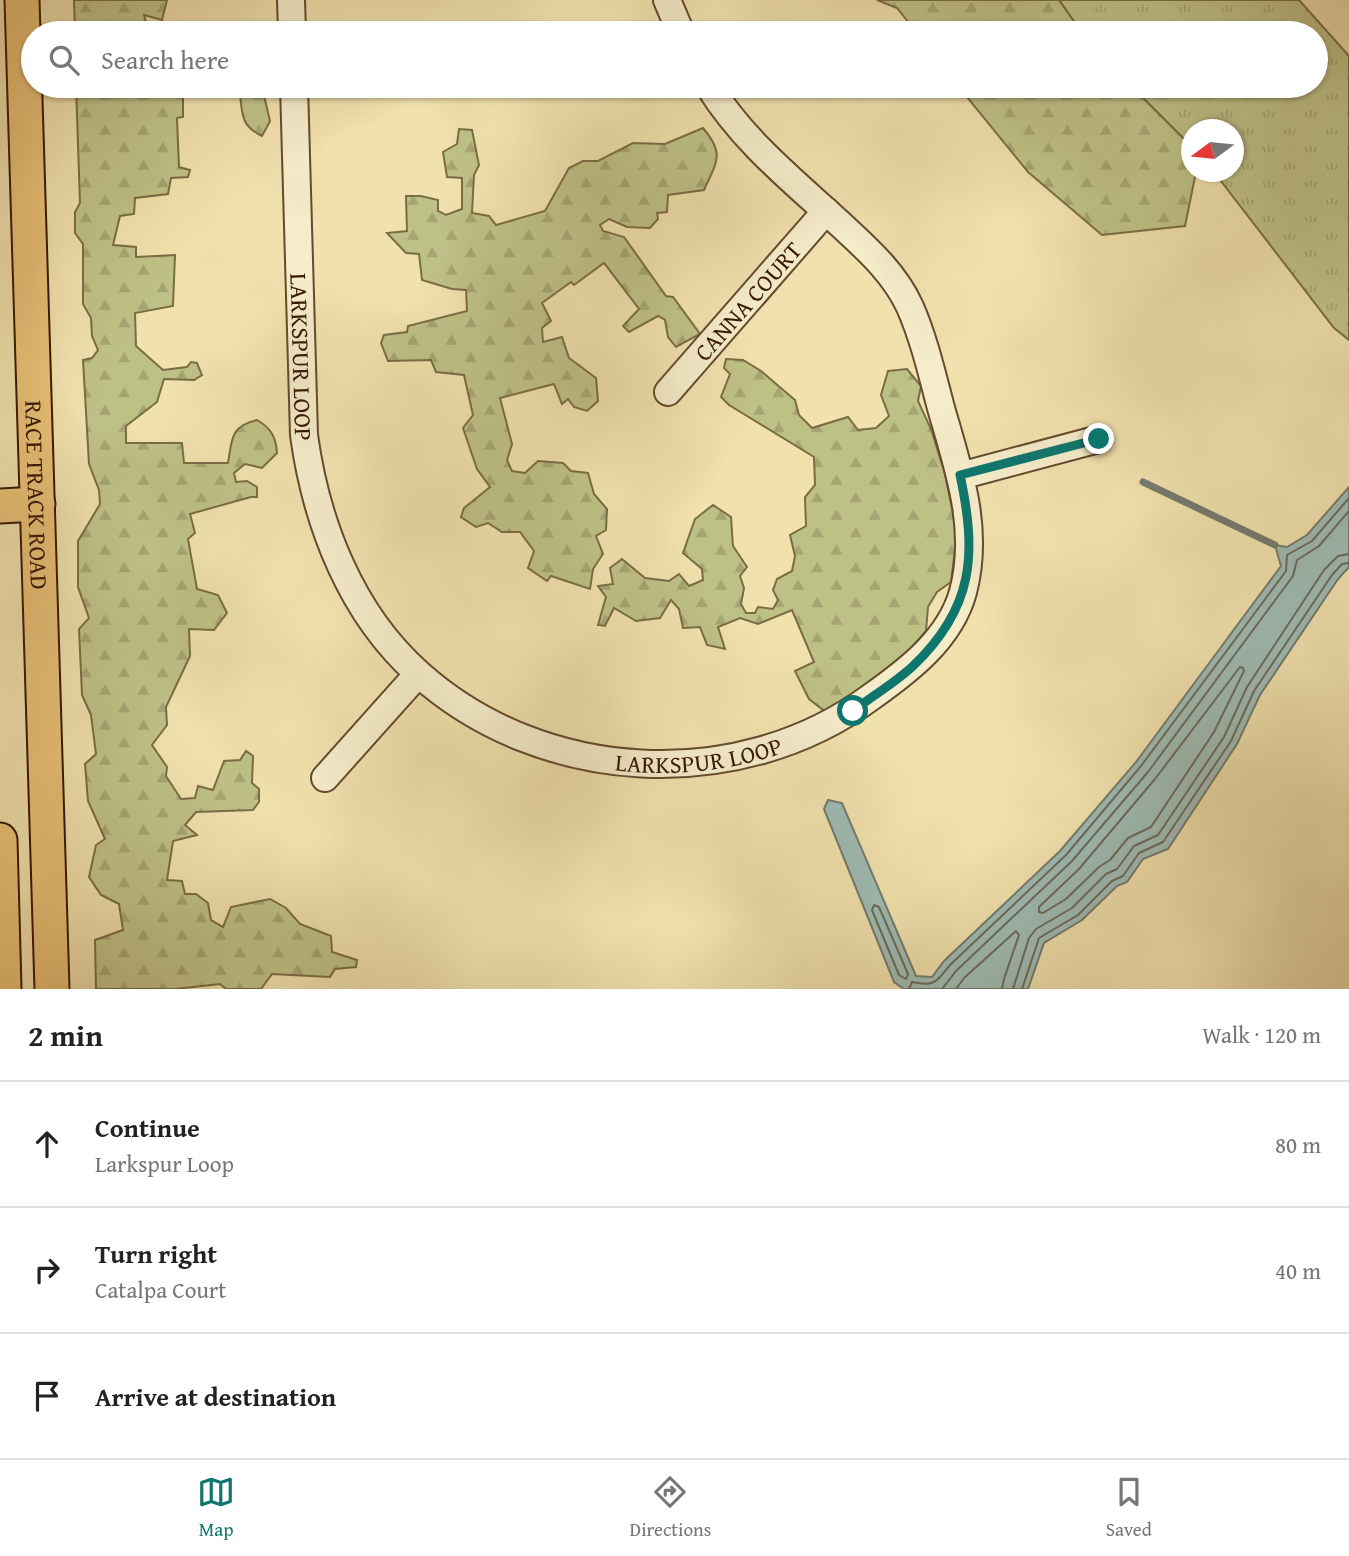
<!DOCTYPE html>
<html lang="en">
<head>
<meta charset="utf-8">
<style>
	body { margin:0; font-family:"Gentium Book Plus",serif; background:#f6f6f6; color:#222 }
	.compass { position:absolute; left:1181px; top:119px; width:63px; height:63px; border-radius:50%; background:#fff; box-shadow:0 2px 5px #0004; rotate:255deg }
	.stop { position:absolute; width:21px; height:21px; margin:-16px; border:5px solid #0f766e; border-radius:50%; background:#fff }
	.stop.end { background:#0f766e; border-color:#fff; box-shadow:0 2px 7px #0008 }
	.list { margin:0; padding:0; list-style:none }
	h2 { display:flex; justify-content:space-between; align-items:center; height:91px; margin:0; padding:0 28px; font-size:30px }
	h2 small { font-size:23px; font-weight:400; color:#767676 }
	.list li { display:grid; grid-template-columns:46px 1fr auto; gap:21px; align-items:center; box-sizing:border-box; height:126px; padding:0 28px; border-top:2px solid #e0e0e0 }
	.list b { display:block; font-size:26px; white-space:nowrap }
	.list p { margin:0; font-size:23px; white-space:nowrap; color:#767676 }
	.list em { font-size:23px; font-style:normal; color:#767676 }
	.icon { flex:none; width:38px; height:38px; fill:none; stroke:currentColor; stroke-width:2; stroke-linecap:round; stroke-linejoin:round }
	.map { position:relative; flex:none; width:1349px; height:989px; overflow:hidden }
	.search { position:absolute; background:#fff; box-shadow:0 2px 5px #0004; left:21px; right:21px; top:21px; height:77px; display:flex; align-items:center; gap:18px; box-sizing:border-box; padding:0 24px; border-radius:38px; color:#767676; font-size:26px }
	.sheet { height:469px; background:#fff }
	nav { display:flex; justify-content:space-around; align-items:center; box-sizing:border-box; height:98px; border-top:2px solid #e0e0e0; background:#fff; font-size:19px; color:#767676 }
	nav a { display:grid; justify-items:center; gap:4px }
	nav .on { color:#0f766e }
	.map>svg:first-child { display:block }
</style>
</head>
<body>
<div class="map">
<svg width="1349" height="989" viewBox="0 0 1349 989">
	<defs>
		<pattern id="grass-tufts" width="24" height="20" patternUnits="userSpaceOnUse" patternTransform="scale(1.75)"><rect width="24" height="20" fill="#bec186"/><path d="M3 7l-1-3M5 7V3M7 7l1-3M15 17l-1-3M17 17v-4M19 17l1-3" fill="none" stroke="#a4a572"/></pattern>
		<pattern id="forest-firs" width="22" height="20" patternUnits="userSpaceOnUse" patternTransform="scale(1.75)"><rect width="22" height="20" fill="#bec186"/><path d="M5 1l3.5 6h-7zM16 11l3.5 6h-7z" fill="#a4a572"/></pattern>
	</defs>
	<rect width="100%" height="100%" fill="#f0e1ad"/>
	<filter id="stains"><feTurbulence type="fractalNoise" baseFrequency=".00286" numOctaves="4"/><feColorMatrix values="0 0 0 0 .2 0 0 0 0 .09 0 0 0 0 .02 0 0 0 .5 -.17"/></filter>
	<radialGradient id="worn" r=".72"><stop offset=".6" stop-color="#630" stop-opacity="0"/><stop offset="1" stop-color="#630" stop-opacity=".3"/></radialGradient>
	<path fill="url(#grass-tufts)" stroke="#7a6c45" stroke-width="2" d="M1059 0H1299L1349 56V340L1334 328 1214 172H1234V130H1192L1191 146 1131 86H1316V33H1082Z"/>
	<g fill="url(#forest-firs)" stroke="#7a6c45" stroke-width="2">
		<path d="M74 0H167L162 20 144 15 149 33H75Z"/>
		<path d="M877 0H1059L1082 33H917L897 8Z"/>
		<path d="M76 86H266L263 91 270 121 262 136C241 126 242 114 240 93L183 96V117L177 118 179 167 190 170 188 177 171 178 168 194 135 198 134 214 120 216 113 245 136 247V257L175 255 173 306 135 313 136 346 163 370 187 367 191 362 197 363 202 375 194 380 164 379 157 402 126 426V443H182L184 463H228C232 440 230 426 257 420 271 428 276 437 277 453L262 468 245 464 234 473 236 482 247 481 257 487V497H251L190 514 195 533 188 539 197 589 218 595 227 613 214 630 189 629 190 656 166 707 167 725 152 745 167 767 166 776 181 799 195 798 198 786 213 790 224 761 240 760 246 751 253 756 252 783 259 789V802L253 810 196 812 185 825 197 835 173 841 167 880 182 881 185 894H196L208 903 211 920 223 927 231 907 270 899 286 908 300 924 331 936 332 952 357 960 356 967 335 969 330 977 272 974 261 989H226L220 984 175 989H96L95 940 123 930 119 904 101 895 89 877 96 845 105 839 88 801 85 764 96 754 91 715 82 695 79 629 89 618 78 587V541L100 504 99 490 89 464 83 360 92 358 98 350 92 336 91 318 83 304V244L75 233V212L80 203Z"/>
		<path d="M958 86H1131L1191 146 1192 172H1196L1185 226 1102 235 1028 172Z"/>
		<path d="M703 128C725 154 717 161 704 190L668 195 667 212 657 213 658 219 650 228 627 227 609 219 600 225 603 231 624 237 666 296 673 297 700 334 676 347 668 337 665 320 658 316 629 332 623 326 639 309 604 263 574 285 571 282 542 303 551 321 542 328 543 342 562 337 569 358 596 378 598 401 587 411 574 407 568 399 562 404 554 384 500 398 512 444 507 460 512 471 525 473 538 461 563 463 571 471 588 473 594 494 607 509 606 530 596 536 603 554 593 569 590 589 551 576 547 581 528 568 534 551 520 532H502L488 523 476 527 461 517 464 508 490 487 477 469 463 428 473 415 464 375 436 372 431 360 388 361 381 343 384 335 407 332 408 326 467 311 466 290 452 289 422 280 419 254 406 253 387 233 407 231 406 196H421L438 200V211L446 215 462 209V178L447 177 443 152 457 144 459 129 472 130 479 165 474 175 472 213 489 216 496 225 545 211 569 168 583 161H598L633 143 665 144Z"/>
		<path d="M726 359 743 360 761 371 795 400 799 415 812 428 848 417 858 430 876 428 889 416 881 395 888 371 907 369 921 386 918 401 931 429 945 474 957 533 951 582 937 592 928 607 926 631 880 684 827 713 809 699 795 671 814 662 792 610 758 624 740 618 718 627 725 649 707 645 700 627 683 628 679 609 671 600 660 618 636 621 614 608 605 626 598 625 606 597 598 586 613 584 610 568 622 559 645 578 669 581 679 574 689 586 703 580 702 569 683 553 695 519 713 505 731 517 733 546 747 567 740 576 744 588 741 604 746 613H755L758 607 773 609 778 600 773 590 777 579 792 571 795 556 790 535 806 526 805 497 815 485 814 457 729 405 721 397 730 374 724 368Z"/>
	</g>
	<path fill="#9ebbb4" stroke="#747a6e" stroke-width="2" d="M1349 487V567L1338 579 1260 695 1237 744 1168 849 1143 859 1127 882 1117 886 1082 920 1044 943 1028 989H904L894 982 824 809 828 800 842 803 916 976 932 977 944 961 1060 851 1136 762 1281 566 1275 545 1287 547 1307 535Z"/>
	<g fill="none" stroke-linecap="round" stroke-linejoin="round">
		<g stroke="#6a6a5c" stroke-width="2">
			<path d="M1240 667 1243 668 1244 671 1214 732 1151 827 1128 838 1110 860 1099 867 1066 899 1043 913 1039 912V907L1079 869 1155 779Z"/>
			<path d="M874 905 879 907 908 974 906 979 899 975 872 910Z"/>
			<path d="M909 989 912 982C935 987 936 982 950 965L1066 855 1141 766 1286 571 1287 555 1312 541 1349 498"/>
			<path d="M942 989 956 971 1072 861 1148 772 1293 576 1297 560 1319 546 1349 511"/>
			<path d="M956 989 964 978 1016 931 1019 935 1004 979 1002 989"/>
			<path d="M1013 989 1029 938 1036 929 1072 908 1106 874 1117 869 1134 846 1158 835 1224 737 1247 687 1324 570 1338 556 1349 554"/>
			<path d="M1022 989 1039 938 1078 915 1112 881 1123 876 1139 853 1163 842 1231 741 1254 691 1332 575 1342 564 1349 563"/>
		</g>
		<path stroke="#747a6e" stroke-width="7" d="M1143 482 1275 545"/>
		<g stroke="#644a2e" stroke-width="30">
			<g id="minor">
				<path d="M291 0 292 33"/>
				<path d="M667 0 681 33"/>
				<path id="s1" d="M294 86 304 435C316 523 351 614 419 674 542 784 738 795 871 697 909 670 950 639 963 592 980 528 958 468 941 408 932 374 924 339 910 307 894 272 866 248 838 222 792 180 742 140 709 86"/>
				<path id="s2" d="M668 392 826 211"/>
				<path d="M960 476 1099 439"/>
				<path d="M325 778 418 674"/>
			</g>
		</g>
		<g stroke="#361804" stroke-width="37">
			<g id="major">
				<path id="s3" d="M22 0 52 989"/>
				<path d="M0 506 38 504"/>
				<path d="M0 840 4 989"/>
			</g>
		</g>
		<use href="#minor" stroke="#f5ecca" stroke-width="26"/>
		<use href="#major" stroke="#e8c076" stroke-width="33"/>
	</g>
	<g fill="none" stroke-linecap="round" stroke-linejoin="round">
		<path stroke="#0f766e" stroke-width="9" d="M853 711C872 696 895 683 913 666 974 608 977 554 960 475L1099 439"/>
	</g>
	<g text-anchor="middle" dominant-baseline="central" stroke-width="6" stroke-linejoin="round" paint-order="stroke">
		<g font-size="24" fill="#361804" stroke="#f5ecca">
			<text stroke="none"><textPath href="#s2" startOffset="121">CANNA COURT</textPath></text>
			<text stroke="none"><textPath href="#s1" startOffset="271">LARKSPUR LOOP</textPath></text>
			<text stroke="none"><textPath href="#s3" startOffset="495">RACE TRACK ROAD</textPath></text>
			<text stroke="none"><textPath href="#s1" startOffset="922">LARKSPUR LOOP</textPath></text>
		</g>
	</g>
	<rect width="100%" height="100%" filter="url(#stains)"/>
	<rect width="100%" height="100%" fill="url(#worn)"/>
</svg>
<svg class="compass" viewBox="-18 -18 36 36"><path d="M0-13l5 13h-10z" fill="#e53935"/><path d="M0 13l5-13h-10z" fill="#767676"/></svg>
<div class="stop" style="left:853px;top:711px"></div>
<div class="stop end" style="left:1099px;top:439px"></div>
<div class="search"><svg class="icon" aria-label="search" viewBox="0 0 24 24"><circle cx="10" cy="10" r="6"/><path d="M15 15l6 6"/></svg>Search here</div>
</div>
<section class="sheet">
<h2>2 min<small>Walk · 120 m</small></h2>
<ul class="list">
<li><svg class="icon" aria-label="ahead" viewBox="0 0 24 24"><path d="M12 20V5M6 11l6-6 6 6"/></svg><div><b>Continue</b><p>Larkspur Loop</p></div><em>80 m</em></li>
<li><svg class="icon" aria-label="right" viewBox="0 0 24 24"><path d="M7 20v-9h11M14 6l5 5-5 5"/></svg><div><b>Turn right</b><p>Catalpa Court</p></div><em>40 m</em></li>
<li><svg class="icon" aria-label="arrive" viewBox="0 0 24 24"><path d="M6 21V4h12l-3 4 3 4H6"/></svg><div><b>Arrive at destination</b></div></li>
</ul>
</section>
<nav>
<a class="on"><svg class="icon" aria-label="map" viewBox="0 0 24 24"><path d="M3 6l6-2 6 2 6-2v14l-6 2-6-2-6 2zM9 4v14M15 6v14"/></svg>Map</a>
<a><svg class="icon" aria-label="directions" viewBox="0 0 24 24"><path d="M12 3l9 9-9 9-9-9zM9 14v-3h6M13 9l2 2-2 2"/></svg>Directions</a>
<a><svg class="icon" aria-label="saved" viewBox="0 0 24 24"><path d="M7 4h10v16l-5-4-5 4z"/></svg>Saved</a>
</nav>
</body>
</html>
